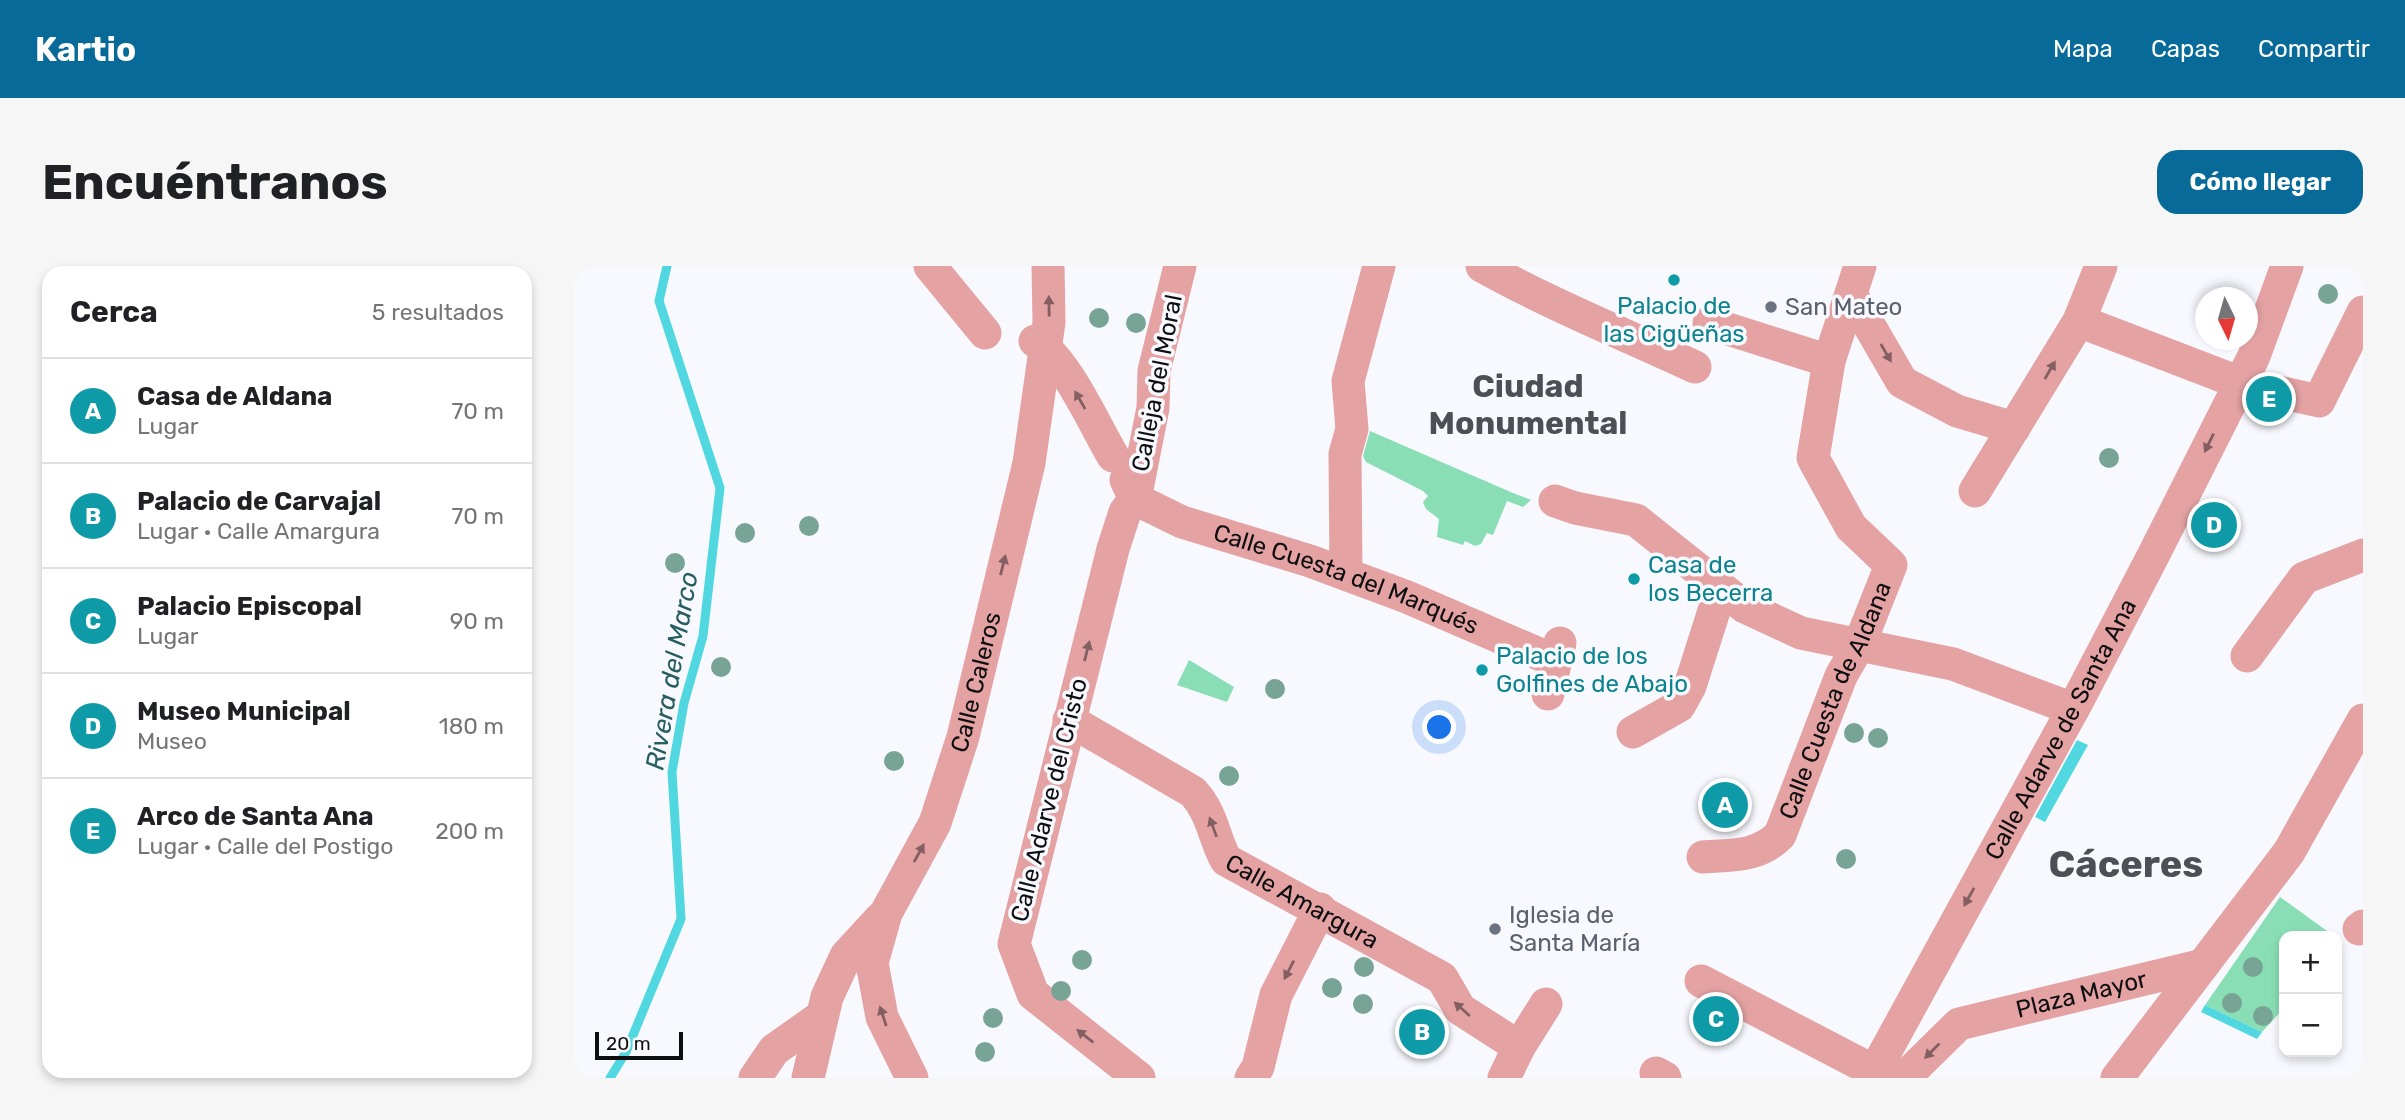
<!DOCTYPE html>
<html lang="es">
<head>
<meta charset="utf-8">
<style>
	body { margin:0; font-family:Rubik,sans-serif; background:#f6f6f6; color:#202124 }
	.controls { position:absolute; right:21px; bottom:21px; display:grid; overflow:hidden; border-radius:14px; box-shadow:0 4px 10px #0003 }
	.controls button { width:63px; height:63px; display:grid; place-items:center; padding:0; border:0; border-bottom:2px solid #e0e0e0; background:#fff; color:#202124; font:35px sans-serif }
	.compass { position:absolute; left:1621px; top:21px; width:63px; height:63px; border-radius:50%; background:#fff; box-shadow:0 4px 10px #0003; rotate:175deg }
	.scale { position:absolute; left:21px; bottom:18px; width:88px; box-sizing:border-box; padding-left:7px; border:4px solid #0d0e10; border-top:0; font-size:19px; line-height:24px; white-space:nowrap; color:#0d0e10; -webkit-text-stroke:5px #f8f9fe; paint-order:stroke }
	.you { position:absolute; left:866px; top:462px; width:24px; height:24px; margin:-18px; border:5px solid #fff; border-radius:50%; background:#1a73e8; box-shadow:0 0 0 10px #1a73e833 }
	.badge { display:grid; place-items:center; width:46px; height:46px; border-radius:50%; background:#086a99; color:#fff; font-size:23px; font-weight:700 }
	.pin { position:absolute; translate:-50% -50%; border:4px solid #fff; box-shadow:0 2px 7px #0006 }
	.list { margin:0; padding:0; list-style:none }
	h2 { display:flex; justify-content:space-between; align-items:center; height:91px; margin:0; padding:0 28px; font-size:30px }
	h2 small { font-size:23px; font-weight:400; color:#757577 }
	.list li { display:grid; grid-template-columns:46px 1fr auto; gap:21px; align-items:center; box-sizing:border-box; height:105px; padding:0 28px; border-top:2px solid #e0e0e0 }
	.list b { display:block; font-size:26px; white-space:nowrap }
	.list p { margin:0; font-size:23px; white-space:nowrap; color:#757577 }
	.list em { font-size:23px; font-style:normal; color:#757577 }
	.map { position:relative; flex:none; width:1789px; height:812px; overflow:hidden; border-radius:21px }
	header { display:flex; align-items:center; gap:42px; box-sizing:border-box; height:98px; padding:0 35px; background:#086a99; color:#fff }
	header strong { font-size:33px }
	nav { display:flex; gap:38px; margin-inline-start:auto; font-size:24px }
	.intro { display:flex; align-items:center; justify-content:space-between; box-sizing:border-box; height:168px; padding:0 42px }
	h1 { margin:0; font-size:49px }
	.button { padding:18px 32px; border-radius:21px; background:#086a99; color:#fff; font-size:24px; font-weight:700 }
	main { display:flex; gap:42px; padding:0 42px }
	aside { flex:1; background:#fff; border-radius:21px; box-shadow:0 4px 10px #0003 }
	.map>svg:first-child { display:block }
</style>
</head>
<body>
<header>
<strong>Kartio</strong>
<nav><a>Mapa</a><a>Capas</a><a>Compartir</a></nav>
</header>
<div class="intro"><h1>Encuéntranos</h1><a class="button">Cómo llegar</a></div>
<main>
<aside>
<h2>Cerca<small>5 resultados</small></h2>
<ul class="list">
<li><span class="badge" style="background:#0f9aa8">A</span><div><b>Casa de Aldana</b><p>Lugar</p></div><em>70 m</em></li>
<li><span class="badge" style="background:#0f9aa8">B</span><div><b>Palacio de Carvajal</b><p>Lugar · Calle Amargura</p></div><em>70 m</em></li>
<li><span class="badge" style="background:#0f9aa8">C</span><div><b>Palacio Episcopal</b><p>Lugar</p></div><em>90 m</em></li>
<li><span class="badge" style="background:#0f9aa8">D</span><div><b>Museo Municipal</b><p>Museo</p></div><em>180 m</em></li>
<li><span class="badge" style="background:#0f9aa8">E</span><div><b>Arco de Santa Ana</b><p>Lugar · Calle del Postigo</p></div><em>200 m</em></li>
</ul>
</aside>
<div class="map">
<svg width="1789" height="812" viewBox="0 0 1789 812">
	<rect width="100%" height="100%" fill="#f8f9fe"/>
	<g fill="#89deb5">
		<path d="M796 165 939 227 957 234 949 241 933 235 919 269 913 267 907 278 901 280 891 275 889 279 863 271 865 253 852 243 849 236 854 230 849 225 792 196 789 190Z"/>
		<path d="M615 394 660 421 653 436 603 419Z"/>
		<path d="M1706 631 1760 670H1710V742L1688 766 1631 739Z"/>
	</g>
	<g fill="#51d7df">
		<path d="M1503 474 1514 479 1471 556 1461 551Z"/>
		<path d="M1631 739 1688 766 1683 773 1627 746Z"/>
	</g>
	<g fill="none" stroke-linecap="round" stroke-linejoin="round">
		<path stroke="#51d7df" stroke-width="9" d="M36 812 52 786 107 653 98 506 110 437 129 370 146 222 85 35 93 0"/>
		<g stroke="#e4a2a3" stroke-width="33">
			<path d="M356 0 411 67"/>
			<path id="s1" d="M606 0 580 105 579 142 561 233 608 256 736 295 833 331 981 395"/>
			<path d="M908 0C976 38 1050 68 1121 101"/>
			<path d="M1277 28 1328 116 1383 145 1440 162"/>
			<path d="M1505 55 1664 116"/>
			<path d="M1135 57 1255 95"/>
			<path d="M461 75C491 91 521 160 539 190"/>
			<path d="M1687 122 1745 135 1789 46"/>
			<path d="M552 214 561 233 551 246 539 283 440 678 459 728 565 812"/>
			<path d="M1401 225 1505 55 1527 0"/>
			<path d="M981 235 1001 242 1062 254 1171 341 1227 367 1379 398 1499 443"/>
			<path d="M772 308 771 188 778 163 774 115 805 0"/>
			<path d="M1673 390 1730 312 1789 289"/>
			<path d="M974 428 986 377"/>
			<path id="s2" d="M495 454 619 526C639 548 639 570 652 594L868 712 886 743 945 781"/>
			<path d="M1059 466 1105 440 1116 420 1147 323"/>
			<path id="s3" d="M1129 591C1159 589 1184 591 1206 569L1267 410 1286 377 1317 299 1277 261 1239 192 1255 95 1286 0"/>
			<path d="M1785 663 1789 660"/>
			<path d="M1127 715 1313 812"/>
			<path d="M1082 807 1091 812"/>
			<path d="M181 812 200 784 248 750"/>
			<path d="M234 812 253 731 272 690 307 652"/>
			<path id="s4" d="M338 812 308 751 298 697 312 647 361 557 389 471 455 197 475 56 474 0"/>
			<path d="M677 812 684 801 702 729 746 643"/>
			<path d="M930 812 945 781 972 738"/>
			<path id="s5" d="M1297 812 1504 434 1580 288 1680 90 1713 0"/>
			<path id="s6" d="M1330 812 1385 758 1629 699"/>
			<path d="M1543 812 1715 586 1789 454"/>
		</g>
	</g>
	<g fill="#78a496">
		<circle cx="1754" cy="28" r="10"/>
		<circle cx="525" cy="52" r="10"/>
		<circle cx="562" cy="57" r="10"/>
		<circle cx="1535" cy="192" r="10"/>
		<circle cx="235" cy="260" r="10"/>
		<circle cx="171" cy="267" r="10"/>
		<circle cx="101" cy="297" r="10"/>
		<circle cx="147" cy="401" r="10"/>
		<circle cx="701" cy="423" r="10"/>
		<circle cx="1280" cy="467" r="10"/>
		<circle cx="1304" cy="472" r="10"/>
		<circle cx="320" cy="495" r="10"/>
		<circle cx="655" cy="510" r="10"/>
		<circle cx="1272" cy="593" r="10"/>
		<circle cx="508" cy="694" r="10"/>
		<circle cx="790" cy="701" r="10"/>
		<circle cx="1679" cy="701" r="10"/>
		<circle cx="758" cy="722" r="10"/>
		<circle cx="487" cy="725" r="10"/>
		<circle cx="1658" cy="737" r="10"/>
		<circle cx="789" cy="738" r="10"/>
		<circle cx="1689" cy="750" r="10"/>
		<circle cx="419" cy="752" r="10"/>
		<circle cx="411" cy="786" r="10"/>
	</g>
	<defs><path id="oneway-solid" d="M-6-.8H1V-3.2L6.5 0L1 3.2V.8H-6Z" transform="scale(1.75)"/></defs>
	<g fill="#835f61">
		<use href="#oneway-solid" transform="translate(475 40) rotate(-91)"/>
		<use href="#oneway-solid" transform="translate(1312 87) rotate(60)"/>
		<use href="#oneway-solid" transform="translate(1476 104) rotate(-60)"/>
		<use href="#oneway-solid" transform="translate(506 134) rotate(-120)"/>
		<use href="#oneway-solid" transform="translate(1635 177) rotate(116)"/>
		<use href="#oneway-solid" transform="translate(429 299) rotate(-76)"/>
		<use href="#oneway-solid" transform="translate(513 385) rotate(-76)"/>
		<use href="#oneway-solid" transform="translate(639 561) rotate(-110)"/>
		<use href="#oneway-solid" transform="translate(345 587) rotate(-61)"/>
		<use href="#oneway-solid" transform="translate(1395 631) rotate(119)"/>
		<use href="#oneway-solid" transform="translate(715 704) rotate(117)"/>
		<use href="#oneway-solid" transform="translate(888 743) rotate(-138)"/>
		<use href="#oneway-solid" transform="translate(309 750) rotate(-108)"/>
		<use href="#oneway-solid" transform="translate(511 770) rotate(-142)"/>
		<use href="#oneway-solid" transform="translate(1358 785) rotate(135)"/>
	</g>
	<g fill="#0f9aa8" stroke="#f8f9fe" stroke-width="2.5">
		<circle cx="1100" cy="14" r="7"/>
		<circle cx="1060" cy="313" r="7"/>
		<circle cx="908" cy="404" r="7"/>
	</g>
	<g fill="#6b7280" stroke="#f8f9fe" stroke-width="2.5">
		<circle cx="1197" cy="41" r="7"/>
		<circle cx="921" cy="663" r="7"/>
	</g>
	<g text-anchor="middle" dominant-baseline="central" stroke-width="7" stroke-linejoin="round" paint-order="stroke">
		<g font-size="24" fill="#0d838f" stroke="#f8f9fe" text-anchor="start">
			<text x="1100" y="40" text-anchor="middle">Palacio de<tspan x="1100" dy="28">las Cigüeñas</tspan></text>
			<text x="1074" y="299">Casa de<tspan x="1074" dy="28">los Becerra</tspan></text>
			<text x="922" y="390">Palacio de los<tspan x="922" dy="28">Golfines de Abajo</tspan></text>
		</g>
		<g font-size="24" fill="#5b616d" stroke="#f8f9fe" text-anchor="start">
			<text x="1211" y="41">San Mateo</text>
			<text x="935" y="649">Iglesia de<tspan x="935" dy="28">Santa María</tspan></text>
		</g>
		<g font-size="24" fill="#0d0e10" stroke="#f8f9fe">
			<text transform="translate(583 117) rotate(-79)">Calleja del Moral</text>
			<text stroke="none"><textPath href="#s1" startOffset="464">Calle Cuesta del Marqués</textPath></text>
			<text stroke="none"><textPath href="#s4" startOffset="424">Calle Caleros</textPath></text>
			<text stroke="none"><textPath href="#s3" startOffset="228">Calle Cuesta de Aldana</textPath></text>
			<text stroke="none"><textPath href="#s5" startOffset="397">Calle Adarve de Santa Ana</textPath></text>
			<text transform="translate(475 534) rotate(-76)">Calle Adarve del Cristo</text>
			<text stroke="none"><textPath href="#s2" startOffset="306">Calle Amargura</textPath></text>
			<text stroke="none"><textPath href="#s6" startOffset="203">Plaza Mayor</textPath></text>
		</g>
		<g font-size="26" font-style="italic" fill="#265d61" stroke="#f8f9fe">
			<text transform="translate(98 405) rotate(-80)">Rivera del Marco</text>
		</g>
		<g font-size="32" font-weight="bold" fill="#4d4f55" stroke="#f8f9fe">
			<text x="954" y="120">Ciudad<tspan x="954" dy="37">Monumental</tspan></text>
		</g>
		<g font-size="38" font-weight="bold" fill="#4d4f55" stroke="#f8f9fe">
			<text x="1552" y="598">Cáceres</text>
		</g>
	</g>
</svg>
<div class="controls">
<button>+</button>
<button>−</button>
</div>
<svg class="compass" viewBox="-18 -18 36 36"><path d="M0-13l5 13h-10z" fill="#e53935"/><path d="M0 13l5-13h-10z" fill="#757577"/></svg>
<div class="scale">20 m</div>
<div class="you"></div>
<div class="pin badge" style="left:1151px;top:539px;background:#0f9aa8">A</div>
<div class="pin badge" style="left:848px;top:766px;background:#0f9aa8">B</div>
<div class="pin badge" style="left:1142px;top:753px;background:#0f9aa8">C</div>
<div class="pin badge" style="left:1640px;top:259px;background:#0f9aa8">D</div>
<div class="pin badge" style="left:1695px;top:133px;background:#0f9aa8">E</div>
</div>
</main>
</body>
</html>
